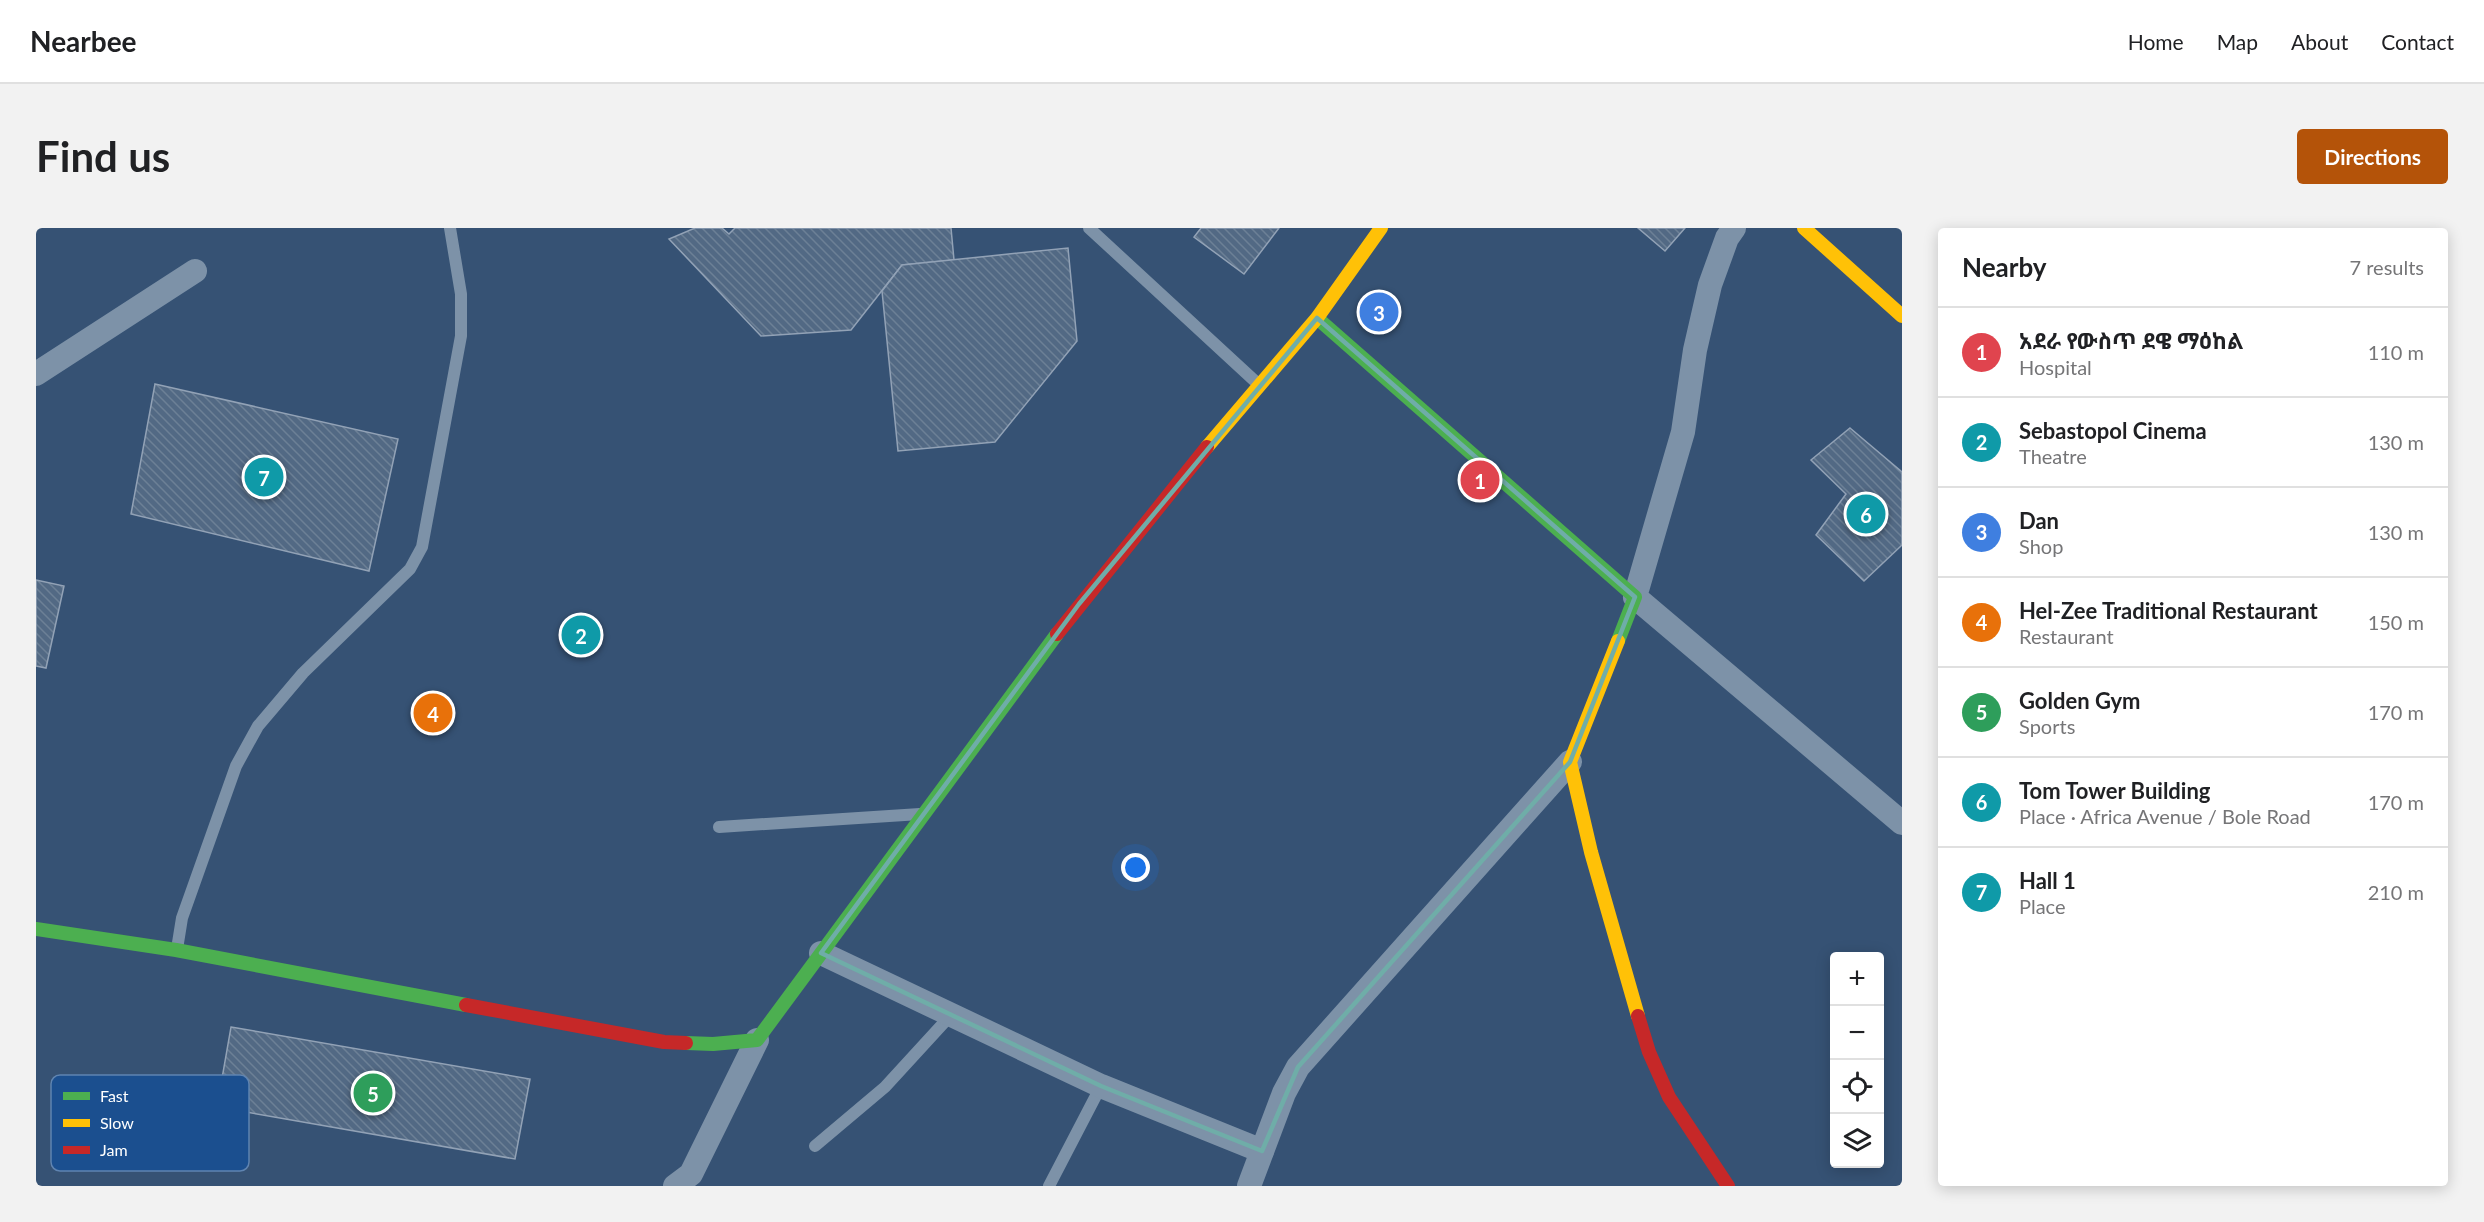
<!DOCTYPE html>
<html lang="en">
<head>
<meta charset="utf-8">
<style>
	body { margin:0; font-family:Lato,"Noto Sans Ethiopic",sans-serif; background:#f2f2f2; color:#202124 }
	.controls { position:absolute; right:18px; bottom:18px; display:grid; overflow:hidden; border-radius:6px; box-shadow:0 3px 15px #0003 }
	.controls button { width:54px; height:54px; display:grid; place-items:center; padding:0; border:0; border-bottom:2px solid #e0e0e0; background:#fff; color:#202124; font:30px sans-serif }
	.you { position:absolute; left:1100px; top:640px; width:21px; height:21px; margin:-15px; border:4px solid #fff; border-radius:50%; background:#1a73e8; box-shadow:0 0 0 9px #1a73e833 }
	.badge { display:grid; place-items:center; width:39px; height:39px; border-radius:50%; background:#b45309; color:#fff; font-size:20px; font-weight:700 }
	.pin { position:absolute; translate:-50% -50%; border:3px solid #fff; box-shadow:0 2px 6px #0006 }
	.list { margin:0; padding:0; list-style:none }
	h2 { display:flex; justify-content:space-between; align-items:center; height:78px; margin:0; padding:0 24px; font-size:26px }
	h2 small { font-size:20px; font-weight:400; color:#757577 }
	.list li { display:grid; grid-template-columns:39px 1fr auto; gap:18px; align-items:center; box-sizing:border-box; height:90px; padding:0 24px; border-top:2px solid #e0e0e0 }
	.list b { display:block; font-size:22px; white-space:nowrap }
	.list p { margin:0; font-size:20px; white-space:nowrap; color:#757577 }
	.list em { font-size:20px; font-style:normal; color:#757577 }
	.icon { flex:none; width:33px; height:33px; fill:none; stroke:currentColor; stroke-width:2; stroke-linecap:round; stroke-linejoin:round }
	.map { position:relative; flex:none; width:1866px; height:958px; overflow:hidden; border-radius:6px }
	header { display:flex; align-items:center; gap:36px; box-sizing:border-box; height:84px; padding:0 30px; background:#fff; border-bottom:2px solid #e0e0e0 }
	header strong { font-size:28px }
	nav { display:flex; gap:33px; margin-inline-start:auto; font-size:21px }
	.intro { display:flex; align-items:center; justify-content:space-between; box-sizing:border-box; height:144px; padding:0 36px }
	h1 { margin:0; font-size:42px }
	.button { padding:15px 27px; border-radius:6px; background:#b45309; color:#fff; font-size:21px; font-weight:700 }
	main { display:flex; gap:36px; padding:0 36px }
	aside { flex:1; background:#fff; border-radius:6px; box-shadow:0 3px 15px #0003 }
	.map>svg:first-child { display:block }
</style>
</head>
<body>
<header>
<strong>Nearbee</strong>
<nav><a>Home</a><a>Map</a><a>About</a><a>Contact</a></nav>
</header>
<div class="intro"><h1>Find us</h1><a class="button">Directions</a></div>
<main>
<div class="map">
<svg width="1866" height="958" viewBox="0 0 1866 958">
	<defs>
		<pattern id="building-back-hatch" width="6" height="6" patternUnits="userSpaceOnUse" patternTransform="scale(1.5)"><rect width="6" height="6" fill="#526984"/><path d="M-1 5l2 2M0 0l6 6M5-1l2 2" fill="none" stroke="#6c8096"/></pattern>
	</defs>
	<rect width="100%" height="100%" fill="#365274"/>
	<g fill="url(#building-back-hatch)" stroke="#92a2b6" stroke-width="1.5">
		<path d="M659 0H686L693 6 699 0H915L918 32 866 37 815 102 725 108 633 11Z"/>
		<path d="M1165 0H1243L1208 46 1158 9Z"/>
		<path d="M1602 0H1649L1629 23Z"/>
		<path d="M1032 20 1041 113 959 214 862 223 846 63 866 37Z"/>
		<path d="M119 156 362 211 333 343 95 286Z"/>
		<path d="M1814 200 1866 244V317L1828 353 1780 307 1810 266 1775 232Z"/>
		<path d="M0 352 28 358 10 440 0 438Z"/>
		<path d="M195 799 494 851 479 931 181 879Z"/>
	</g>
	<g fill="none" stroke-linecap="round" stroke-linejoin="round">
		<g stroke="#7d92a8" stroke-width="12">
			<path d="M1053 0 1221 155"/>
			<path d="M683 599 884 586"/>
			<path d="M141 721 146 690 200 538 222 498 267 445 374 341 386 319 425 108V66L414 0"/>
			<path d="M779 918 849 859 915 787"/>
			<path d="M1013 958 1065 858"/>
		</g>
		<g stroke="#7d92a8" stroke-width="24">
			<path d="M1698 0 1691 10 1674 57 1659 122 1647 204 1599 369 1866 595"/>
			<path d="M0 146 159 43"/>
			<path d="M785 725 1065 858 1226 923"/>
			<path d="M639 958 655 946 721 812"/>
			<path d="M1213 958 1248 865 1262 839 1534 534"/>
		</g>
		<g stroke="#4caf50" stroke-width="14">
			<path d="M1281 90 1599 369 1582 413"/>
			<path d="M0 701 140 722 430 777"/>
			<path d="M650 815 677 816 721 812 1021 406"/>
		</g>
		<g stroke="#ffc107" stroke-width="14">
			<path d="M1768 0 1866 88"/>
			<path d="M1171 219 1281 90 1345 0"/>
			<path d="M1582 413 1534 534 1555 624 1602 788"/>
		</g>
		<g stroke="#c62828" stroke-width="14">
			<path d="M1021 406 1171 219"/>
			<path d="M430 777 628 814 650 815"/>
			<path d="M1602 788 1613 824 1633 869 1692 958"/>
		</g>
	</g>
	<path fill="none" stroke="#6fada8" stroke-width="4.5" stroke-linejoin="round" d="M1281 90 1599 369 1534 534 1262 839 1226 923 1065 858 785 725 1043 376Z"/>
	<rect x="15" y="847" width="198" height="96" rx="9" fill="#1b4f8f" stroke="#5f84b1" stroke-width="1.5"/>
	<rect x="27" y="864" width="27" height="8" fill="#4caf50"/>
	<rect x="27" y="891" width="27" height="8" fill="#ffc107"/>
	<rect x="27" y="918" width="27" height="8" fill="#c62828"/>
	<g font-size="16" fill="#fff">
		<text x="64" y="874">Fast</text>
		<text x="64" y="901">Slow</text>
		<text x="64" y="928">Jam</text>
	</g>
</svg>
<div class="controls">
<button>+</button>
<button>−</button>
<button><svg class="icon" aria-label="locate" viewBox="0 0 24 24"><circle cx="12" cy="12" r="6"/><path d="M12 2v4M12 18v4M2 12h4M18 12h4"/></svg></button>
<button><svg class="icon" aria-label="layers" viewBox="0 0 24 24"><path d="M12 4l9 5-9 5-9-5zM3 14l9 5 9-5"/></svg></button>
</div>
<div class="you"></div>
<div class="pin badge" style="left:1444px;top:252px;background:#e0444e">1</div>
<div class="pin badge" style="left:545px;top:407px;background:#0f9aa8">2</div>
<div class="pin badge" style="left:1343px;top:84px;background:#3f7fe0">3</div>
<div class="pin badge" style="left:397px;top:485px;background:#e8710a">4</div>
<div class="pin badge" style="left:337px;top:865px;background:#2e9e5b">5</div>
<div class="pin badge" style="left:1830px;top:286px;background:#0f9aa8">6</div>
<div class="pin badge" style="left:228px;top:249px;background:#0f9aa8">7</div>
</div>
<aside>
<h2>Nearby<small>7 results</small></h2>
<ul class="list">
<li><span class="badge" style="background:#e0444e">1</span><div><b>አደራ የውስጥ ደዌ ማዕከል</b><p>Hospital</p></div><em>110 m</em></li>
<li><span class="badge" style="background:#0f9aa8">2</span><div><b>Sebastopol Cinema</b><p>Theatre</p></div><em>130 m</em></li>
<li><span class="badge" style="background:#3f7fe0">3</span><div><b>Dan</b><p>Shop</p></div><em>130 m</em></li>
<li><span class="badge" style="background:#e8710a">4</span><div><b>Hel-Zee Traditional Restaurant</b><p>Restaurant</p></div><em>150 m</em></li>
<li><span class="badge" style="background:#2e9e5b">5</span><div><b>Golden Gym</b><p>Sports</p></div><em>170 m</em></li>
<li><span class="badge" style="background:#0f9aa8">6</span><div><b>Tom Tower Building</b><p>Place · Africa Avenue / Bole Road</p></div><em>170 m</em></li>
<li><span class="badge" style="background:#0f9aa8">7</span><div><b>Hall 1</b><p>Place</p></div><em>210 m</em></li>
</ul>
</aside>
</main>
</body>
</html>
